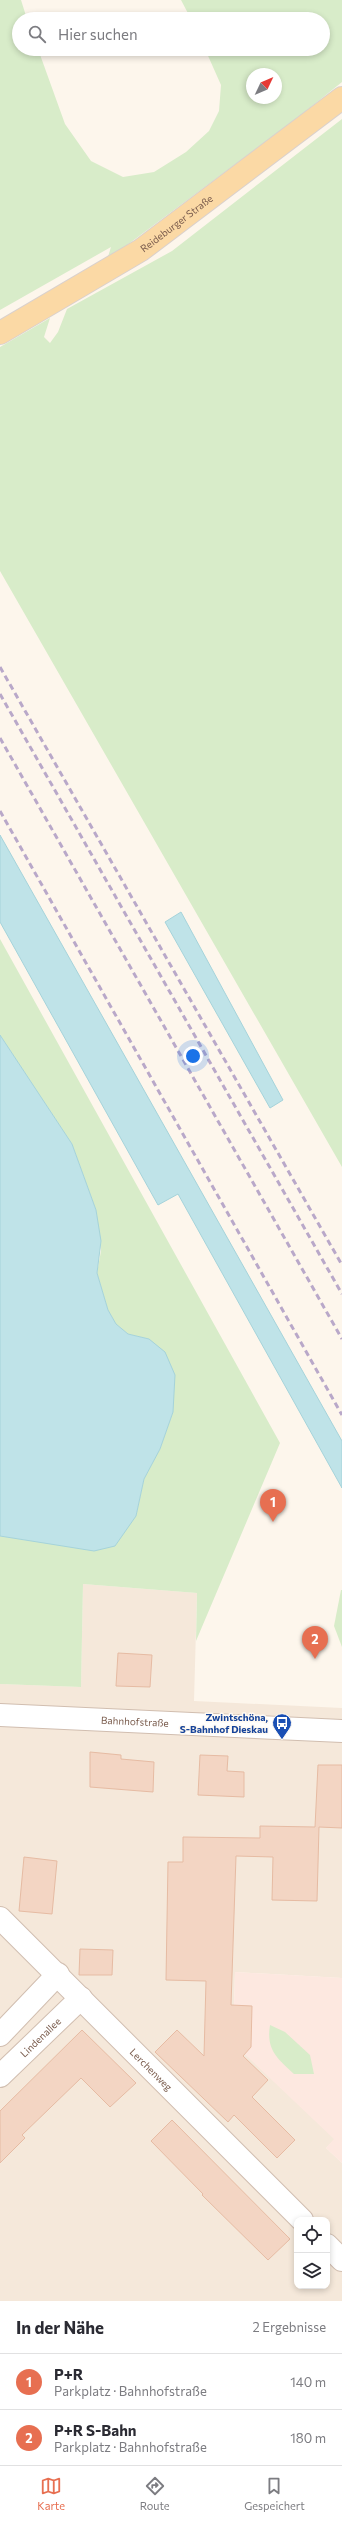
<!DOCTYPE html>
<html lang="de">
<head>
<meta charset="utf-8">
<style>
	body { margin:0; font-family:Commissioner,sans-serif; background:#f2f2f3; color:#2b2b33 }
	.controls { position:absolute; right:12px; bottom:12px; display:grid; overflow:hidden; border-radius:8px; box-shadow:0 2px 6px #0003 }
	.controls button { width:36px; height:36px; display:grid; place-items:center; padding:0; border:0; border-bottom:1px solid #e1e1e2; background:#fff; color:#2b2b33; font:20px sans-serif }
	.compass { position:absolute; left:246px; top:68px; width:36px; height:36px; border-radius:50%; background:#fff; box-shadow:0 2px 6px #0003; rotate:46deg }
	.you { position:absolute; left:193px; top:1056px; width:14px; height:14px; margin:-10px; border:3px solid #fff; border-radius:50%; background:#1a73e8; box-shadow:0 0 0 6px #1a73e833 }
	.badge { display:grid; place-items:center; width:26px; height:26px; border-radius:50%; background:#e76f51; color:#fff; font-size:13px; font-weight:700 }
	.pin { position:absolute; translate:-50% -33px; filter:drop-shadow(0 1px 2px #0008) }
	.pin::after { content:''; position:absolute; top:21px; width:14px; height:12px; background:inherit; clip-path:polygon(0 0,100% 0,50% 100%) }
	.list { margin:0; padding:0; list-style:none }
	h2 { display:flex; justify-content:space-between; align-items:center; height:52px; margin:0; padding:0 16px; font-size:17px }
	h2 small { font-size:13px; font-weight:400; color:#7c7c81 }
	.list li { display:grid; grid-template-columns:26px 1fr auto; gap:12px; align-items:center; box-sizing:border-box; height:56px; padding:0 16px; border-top:1px solid #e1e1e2 }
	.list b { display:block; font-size:15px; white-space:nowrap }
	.list p { margin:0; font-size:13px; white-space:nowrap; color:#7c7c81 }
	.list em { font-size:13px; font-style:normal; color:#7c7c81 }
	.icon { flex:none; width:22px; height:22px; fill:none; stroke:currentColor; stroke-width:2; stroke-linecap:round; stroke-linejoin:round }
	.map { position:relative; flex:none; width:342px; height:2301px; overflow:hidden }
	.search { position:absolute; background:#fff; box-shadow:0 2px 6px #0003; left:12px; right:12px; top:12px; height:44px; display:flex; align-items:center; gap:10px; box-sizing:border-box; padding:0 14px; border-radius:22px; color:#7c7c81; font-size:15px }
	.sheet { height:164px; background:#fff }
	nav { display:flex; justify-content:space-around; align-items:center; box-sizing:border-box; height:56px; border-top:1px solid #e1e1e2; background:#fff; font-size:11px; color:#7c7c81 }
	nav a { display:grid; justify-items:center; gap:2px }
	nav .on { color:#e76f51 }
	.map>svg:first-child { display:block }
</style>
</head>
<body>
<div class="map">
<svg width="342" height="2301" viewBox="0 0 342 2301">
	<rect width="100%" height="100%" fill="#fdf6ec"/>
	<path fill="#f5e8da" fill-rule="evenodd" d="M83 1584 197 1593 194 1701 342 1708V1978L235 1972 233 2042 335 2139 326 2148 342 2163V2301H0V1684L81 1687ZM297 2220H327V2286H297Z"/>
	<path fill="#fde8e0" d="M235 1972 342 1978V2163L326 2148 334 2139 233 2043Z"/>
	<g fill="#d8ecc9" fill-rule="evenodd">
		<path d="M0 0H21L27 19H19V49H38L65 124 91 161 123 177 154 172 186 152 209 131 219 111 221 85 205 49H323V19H191L181 0H342V82L301 115 107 260 111 247 0 310ZM252 74H276V98H252Z"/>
		<path d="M342 119V1167L0 571V347L50 318 44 337 50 343 58 332 67 309 172 251Z"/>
		<path d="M0 939 280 1443 196 1641 197 1593 83 1584 81 1687 0 1684V1536L26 1540 136 1516 144 1479 160 1449 173 1412 149 1339 128 1334 116 1324 108 1310 97 1273 101 1251 96 1210 72 1144 0 1035Z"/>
		<path d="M341 1590H342V1647L334 1626Z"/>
		<path d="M270 2025 285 2032 310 2055 314 2074H294C277 2058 266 2050 270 2025Z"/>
	</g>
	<g fill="#bfe3e8" stroke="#a5d3da">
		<path d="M0 835 342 1441V1488L178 1194 158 1205 0 922Z"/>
		<path d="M181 912 283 1100 270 1108 165 922Z"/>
		<path d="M0 1035 72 1144 96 1210 101 1241 97 1273 108 1310 116 1324 128 1334 149 1339 165 1352 175 1375 173 1412 160 1449 144 1479 136 1516 115 1546 94 1551 0 1536Z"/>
	</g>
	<g fill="#f3d5c3" stroke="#e6bba3">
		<path d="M118 1653 152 1655 150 1687 116 1686Z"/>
		<path d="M90 1752 121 1755V1759L154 1762 153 1792 90 1787Z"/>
		<path d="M200 1755 228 1756 227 1771 244 1772V1797L198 1795Z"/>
		<path d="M318 1765H342V1828L319 1827 317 1901 272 1900 273 1857 236 1856 231 2005 252 2006 251 2047 243 2056 268 2080 252 2097 295 2140 277 2158 234 2115 228 2122 155 2052 177 2030 204 2056 206 1981 166 1980 168 1862H183V1837L260 1838V1826L315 1827Z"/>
		<path d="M24 1857 57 1861 52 1914 19 1911Z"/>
		<path d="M80 1949 113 1950 112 1975H79Z"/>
		<path d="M82 2030 136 2083 110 2107 81 2078 22 2135 25 2138 0 2163V2111Z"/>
		<path d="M172 2120 290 2239 268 2260 202 2195 203 2194 151 2141Z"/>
	</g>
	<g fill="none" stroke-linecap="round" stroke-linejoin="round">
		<g stroke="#d1beb0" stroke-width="24">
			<g id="minor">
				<path id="s1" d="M0 1715 342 1731"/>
				<path id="s2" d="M0 1918 302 2220"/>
				<path d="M0 2035 58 1974"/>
				<path id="s3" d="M0 2076 81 1998"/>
				<path d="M327 2245 342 2260"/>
			</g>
		</g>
		<g stroke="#dad1cd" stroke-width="24">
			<g id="major">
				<path id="s4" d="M0 333 141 250 342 98"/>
			</g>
		</g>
		<use href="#minor" stroke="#fff" stroke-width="22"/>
		<use href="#major" stroke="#fbd9a5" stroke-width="22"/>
		<g stroke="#b9a8c9" stroke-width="3" stroke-dasharray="6 4" stroke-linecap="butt">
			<path d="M0 667 342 1265"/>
			<path d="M0 694 342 1294"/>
			<path d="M0 738 342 1339"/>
			<path d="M0 811 342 1415"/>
		</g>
	</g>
	<defs>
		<g id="bus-pin" transform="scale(1)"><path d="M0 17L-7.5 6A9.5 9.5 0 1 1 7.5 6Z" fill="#1a4fb4" stroke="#fffaf3"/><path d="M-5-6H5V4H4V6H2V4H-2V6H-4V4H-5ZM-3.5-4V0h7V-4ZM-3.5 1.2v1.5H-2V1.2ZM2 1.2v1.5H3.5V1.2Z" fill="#fff"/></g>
	</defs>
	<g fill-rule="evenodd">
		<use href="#bus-pin" x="282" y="1723"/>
	</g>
	<g text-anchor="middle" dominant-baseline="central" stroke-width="3" stroke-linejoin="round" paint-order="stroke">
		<g font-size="10" fill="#7a5c4d" stroke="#fffaf3">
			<text stroke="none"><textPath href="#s4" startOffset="208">Reideburger Straße</textPath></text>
			<text stroke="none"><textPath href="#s1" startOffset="135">Bahnhofstraße</textPath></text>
			<text stroke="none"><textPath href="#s3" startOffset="56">Lindenallee</textPath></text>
			<text stroke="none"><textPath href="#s2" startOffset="214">Lerchenweg</textPath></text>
		</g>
		<g font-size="10" font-weight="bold" fill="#164399" stroke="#fffaf3" text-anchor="end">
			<text x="268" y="1717">Zwintschöna,<tspan x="268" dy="12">S-Bahnhof Dieskau</tspan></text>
		</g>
	</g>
</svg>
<div class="controls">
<button><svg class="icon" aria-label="locate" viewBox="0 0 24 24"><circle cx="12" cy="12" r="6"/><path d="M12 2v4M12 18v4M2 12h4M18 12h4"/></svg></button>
<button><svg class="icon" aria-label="layers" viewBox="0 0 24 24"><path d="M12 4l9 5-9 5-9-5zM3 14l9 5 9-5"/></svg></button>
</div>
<svg class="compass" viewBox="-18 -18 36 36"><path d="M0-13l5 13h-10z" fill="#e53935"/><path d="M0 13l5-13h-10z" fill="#7c7c81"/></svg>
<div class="you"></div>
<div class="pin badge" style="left:273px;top:1522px">1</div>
<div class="pin badge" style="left:315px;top:1659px">2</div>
<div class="search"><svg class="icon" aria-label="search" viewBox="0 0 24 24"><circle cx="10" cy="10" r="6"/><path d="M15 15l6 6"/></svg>Hier suchen</div>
</div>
<section class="sheet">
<h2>In der Nähe<small>2 Ergebnisse</small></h2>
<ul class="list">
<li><span class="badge">1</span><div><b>P+R</b><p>Parkplatz · Bahnhofstraße</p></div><em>140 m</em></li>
<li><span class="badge">2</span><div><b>P+R S-Bahn</b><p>Parkplatz · Bahnhofstraße</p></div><em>180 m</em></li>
</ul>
</section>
<nav>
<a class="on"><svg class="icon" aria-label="map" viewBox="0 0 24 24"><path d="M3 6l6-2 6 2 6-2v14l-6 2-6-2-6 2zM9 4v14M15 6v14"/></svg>Karte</a>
<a><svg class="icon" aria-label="directions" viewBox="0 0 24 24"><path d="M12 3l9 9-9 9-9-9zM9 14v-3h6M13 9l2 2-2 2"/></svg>Route</a>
<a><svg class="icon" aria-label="saved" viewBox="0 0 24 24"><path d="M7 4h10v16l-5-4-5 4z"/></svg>Gespeichert</a>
</nav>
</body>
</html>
